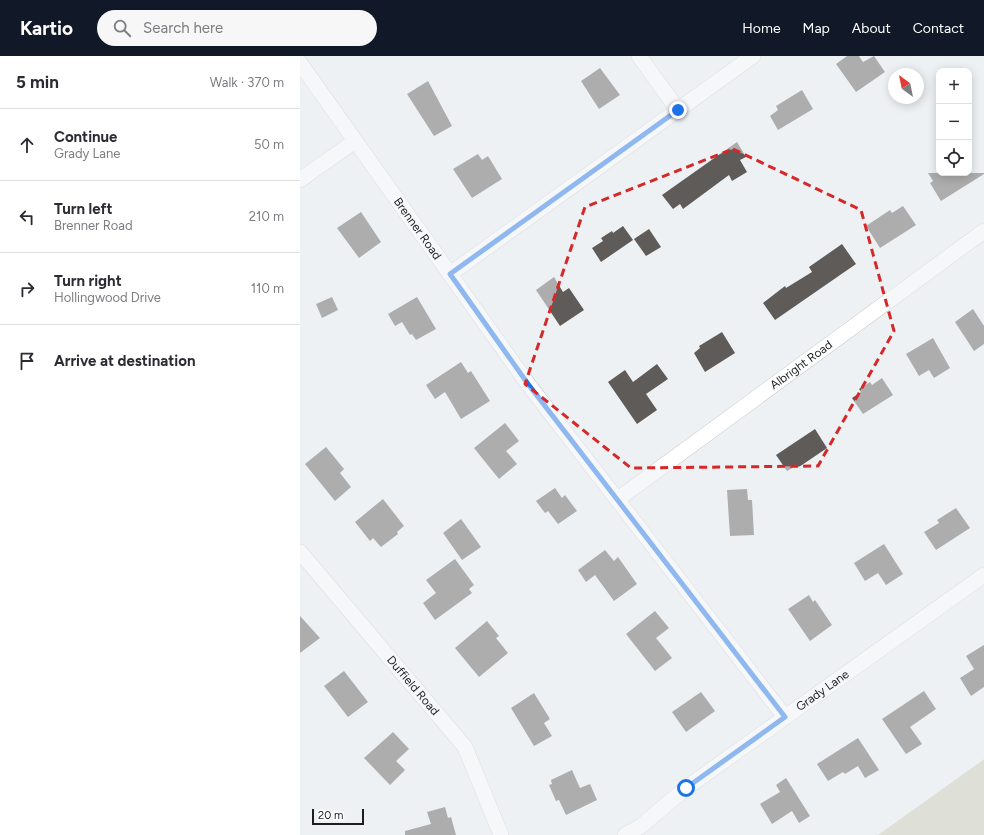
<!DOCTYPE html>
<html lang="en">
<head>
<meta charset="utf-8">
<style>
	body { margin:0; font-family:Figtree,sans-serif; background:#f7f7f7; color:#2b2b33 }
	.controls { position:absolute; right:12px; top:12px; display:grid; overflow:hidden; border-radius:8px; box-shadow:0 2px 10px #0003 }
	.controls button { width:36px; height:36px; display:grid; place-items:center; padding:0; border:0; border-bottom:1px solid #e1e1e2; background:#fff; color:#2b2b33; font:20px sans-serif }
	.compass { position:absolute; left:588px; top:12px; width:36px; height:36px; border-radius:50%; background:#fff; box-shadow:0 2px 10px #0003; rotate:327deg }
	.scale { position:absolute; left:12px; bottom:10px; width:52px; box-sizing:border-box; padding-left:4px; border:2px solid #1d1e1f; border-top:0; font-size:11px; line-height:14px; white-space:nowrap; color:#1d1e1f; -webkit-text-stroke:3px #fcfeff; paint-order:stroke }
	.stop { position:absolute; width:12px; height:12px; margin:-9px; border:3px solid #1a73e8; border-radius:50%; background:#fff }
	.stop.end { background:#1a73e8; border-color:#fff; box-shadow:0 1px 4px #0008 }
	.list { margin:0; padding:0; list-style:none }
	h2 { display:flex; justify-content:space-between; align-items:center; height:52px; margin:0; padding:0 16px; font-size:17px }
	h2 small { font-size:13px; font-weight:400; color:#7c7c81 }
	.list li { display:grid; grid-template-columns:26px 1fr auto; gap:12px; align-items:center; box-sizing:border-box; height:72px; padding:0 16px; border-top:1px solid #e1e1e2 }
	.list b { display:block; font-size:15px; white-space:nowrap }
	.list p { margin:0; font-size:13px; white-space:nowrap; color:#7c7c81 }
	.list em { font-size:13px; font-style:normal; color:#7c7c81 }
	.icon { flex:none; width:22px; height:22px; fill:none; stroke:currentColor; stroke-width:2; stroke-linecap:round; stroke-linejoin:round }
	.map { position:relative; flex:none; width:684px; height:779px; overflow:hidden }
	header { display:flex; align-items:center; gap:24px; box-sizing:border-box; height:56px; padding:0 20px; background:#111827; color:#fff }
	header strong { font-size:19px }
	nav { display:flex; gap:22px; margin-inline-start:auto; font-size:14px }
	.search { width:280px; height:36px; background:#f7f7f7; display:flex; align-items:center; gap:10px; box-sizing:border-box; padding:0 14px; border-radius:22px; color:#7c7c81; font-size:15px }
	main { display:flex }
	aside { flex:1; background:#fff }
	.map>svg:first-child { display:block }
</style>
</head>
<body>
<header>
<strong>Kartio</strong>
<div class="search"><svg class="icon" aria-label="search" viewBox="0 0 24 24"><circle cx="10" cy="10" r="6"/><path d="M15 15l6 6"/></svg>Search here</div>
<nav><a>Home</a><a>Map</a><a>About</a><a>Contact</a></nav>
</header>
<main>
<aside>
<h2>5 min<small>Walk · 370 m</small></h2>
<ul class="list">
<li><svg class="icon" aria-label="ahead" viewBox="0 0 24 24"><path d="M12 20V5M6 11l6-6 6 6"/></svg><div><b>Continue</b><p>Grady Lane</p></div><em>50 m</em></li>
<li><svg class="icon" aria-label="left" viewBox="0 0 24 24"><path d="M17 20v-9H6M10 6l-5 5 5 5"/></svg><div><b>Turn left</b><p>Brenner Road</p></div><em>210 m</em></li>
<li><svg class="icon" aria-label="right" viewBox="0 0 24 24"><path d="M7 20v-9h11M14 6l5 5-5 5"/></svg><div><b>Turn right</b><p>Hollingwood Drive</p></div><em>110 m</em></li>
<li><svg class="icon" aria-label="arrive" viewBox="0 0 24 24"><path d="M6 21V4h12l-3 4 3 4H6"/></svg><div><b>Arrive at destination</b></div></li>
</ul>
</aside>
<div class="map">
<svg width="684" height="779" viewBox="0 0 684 779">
	<rect width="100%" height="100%" fill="#eef1f4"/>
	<path fill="#c9cbb3" d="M684 703V779H578L683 704Z"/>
	<g fill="#5e5b58">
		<path d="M547 0H559L563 6 574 0 585 16 556 36 536 8Z"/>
		<path d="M300 12 320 39 299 53 281 25Z"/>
		<path d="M128 25 152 70 134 80 107 38Z"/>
		<path d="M502 34 513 53 478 74 470 60 478 54 476 50Z"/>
		<path d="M437 86 446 101 440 104 447 116 432 125 429 119 383 153 380 148 373 153 362 139Z"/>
		<path d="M178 98 182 104 188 100 202 123 172 142 153 113Z"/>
		<path d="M628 117H684V118L641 145 630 127 633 125Z"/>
		<path d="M603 150 616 169 580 192 566 170 590 154 592 157Z"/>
		<path d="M61 156 81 186 59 202 37 172Z"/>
		<path d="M323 170 333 184 301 206 292 192 303 185 301 182 312 175 313 177Z"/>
		<path d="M349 173 361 191 346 200 334 183Z"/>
		<path d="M542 188 556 208 475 264 463 247 485 230 486 232 512 216 509 211Z"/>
		<path d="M254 221 263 236 269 232 284 254 260 270 236 234Z"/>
		<path d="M32 241 38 254 22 262 16 248Z"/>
		<path d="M117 241 136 273 116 284 112 278 110 279 102 266 95 270 88 258Z"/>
		<path d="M673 253 684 270V288L674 295 655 266Z"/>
		<path d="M422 276 435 297 405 316 394 297 400 292 399 290Z"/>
		<path d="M633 282 650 312 634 322 629 314 619 320 606 298Z"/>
		<path d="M161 306 168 317 171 315 190 345 161 363 145 336 135 343 126 329Z"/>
		<path d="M357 308 368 323 346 338 357 354 337 368 308 326 325 314 333 326Z"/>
		<path d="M582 322 593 339 563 358 552 342 561 336 559 333 570 326 572 329Z"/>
		<path d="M205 367 219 385 206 395 217 408 199 423 174 392Z"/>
		<path d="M515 373 527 392 499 411 496 410 487 415 476 399Z"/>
		<path d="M26 391 44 413 40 417 51 431 35 445 5 408Z"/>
		<path d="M255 432 262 442 265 439 277 455 258 468 248 455 245 457 236 445Z"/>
		<path d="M447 433 448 444H452L454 479 430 480 427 434Z"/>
		<path d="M83 443 104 470 97 476 98 478 81 491 73 482 70 485 55 466Z"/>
		<path d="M656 452 670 472 636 494 624 476 639 467 637 464Z"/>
		<path d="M161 463 181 491 162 504 143 477Z"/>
		<path d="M584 488 603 518 586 529 578 517 565 525 554 507Z"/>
		<path d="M305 494 314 505 318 501 337 528 314 545 295 519 286 526 278 514Z"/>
		<path d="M155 503 174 529 169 533 172 537 135 564 123 547 136 537 126 524Z"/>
		<path d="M509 539 513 546 515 544 532 569 510 585 488 553Z"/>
		<path d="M355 555 369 572 356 582 372 602 355 615 326 578Z"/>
		<path d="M0 560 20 582 0 597Z"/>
		<path d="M187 565 199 580 196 582 208 597 179 621 155 592Z"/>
		<path d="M684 589V631L671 640 660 622 674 613 666 600Z"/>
		<path d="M44 615 68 646 48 661 24 630Z"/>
		<path d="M624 635 636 653 610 671 622 688 606 698 582 663Z"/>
		<path d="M401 636 415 655 386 676 372 656Z"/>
		<path d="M234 637 250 663 244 667 252 680 234 690 211 652Z"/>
		<path d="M93 676 109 693 96 705 105 714 90 729 64 702Z"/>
		<path d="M558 682 579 714 565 722 558 710 545 718 543 716 528 725 517 708Z"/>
		<path d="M272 714 280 732 290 728 297 744 266 759 259 744 256 745 249 729 252 728 251 724Z"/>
		<path d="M486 722 510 760 499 767 492 755 472 768 460 748 480 736 476 729Z"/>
		<path d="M145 751 148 762 151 761 156 779H105V775L131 768 127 756Z"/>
	</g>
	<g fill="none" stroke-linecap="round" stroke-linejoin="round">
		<g stroke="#c5c8cb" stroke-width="16">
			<g id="street">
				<path d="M339 0 378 54"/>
				<path id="s1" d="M0 7 228 328 485 661"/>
				<path d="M0 124 55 85"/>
				<path d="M150 218 453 0"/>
				<path id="s2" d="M318 443 684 175"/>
				<path id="s3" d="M0 496 165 691 201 779"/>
				<path id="s4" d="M325 779 341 770 386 732 684 519"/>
			</g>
		</g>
		<use href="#street" stroke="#fff" stroke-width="15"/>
	</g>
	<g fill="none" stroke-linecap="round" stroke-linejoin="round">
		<path stroke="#1a73e8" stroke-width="5" d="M378 54 150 218 228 328 485 661 386 732"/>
	</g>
	<path d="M0 0H684V779H0ZM433 93 561 154 594 275 518 410 331 412 225 328 285 151Z" fill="#eef1f4" fill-opacity=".55" fill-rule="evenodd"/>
	<path fill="none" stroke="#d62828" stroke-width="3" stroke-dasharray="8 5" stroke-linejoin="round" d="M433 93 561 154 594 275 518 410 331 412 225 328 285 151Z"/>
	<g text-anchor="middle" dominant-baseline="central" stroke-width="4" stroke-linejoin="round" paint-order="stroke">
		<g font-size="12" fill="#1d1e1f" stroke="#fcfeff">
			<text stroke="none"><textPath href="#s1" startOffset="203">Brenner Road</textPath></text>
			<text stroke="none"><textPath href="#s2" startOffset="227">Albright Road</textPath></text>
			<text stroke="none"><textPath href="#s3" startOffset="175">Duffield Road</textPath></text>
			<text stroke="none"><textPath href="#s4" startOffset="245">Grady Lane</textPath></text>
		</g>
	</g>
</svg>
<div class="controls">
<button>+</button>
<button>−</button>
<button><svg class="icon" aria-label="locate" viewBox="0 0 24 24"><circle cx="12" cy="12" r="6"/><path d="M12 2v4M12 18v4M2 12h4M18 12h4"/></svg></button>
</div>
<svg class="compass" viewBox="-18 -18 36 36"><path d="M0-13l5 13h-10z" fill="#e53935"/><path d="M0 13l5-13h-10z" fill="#7c7c81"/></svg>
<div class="scale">20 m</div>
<div class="stop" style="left:386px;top:732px"></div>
<div class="stop end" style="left:378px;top:54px"></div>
</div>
</main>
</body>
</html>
